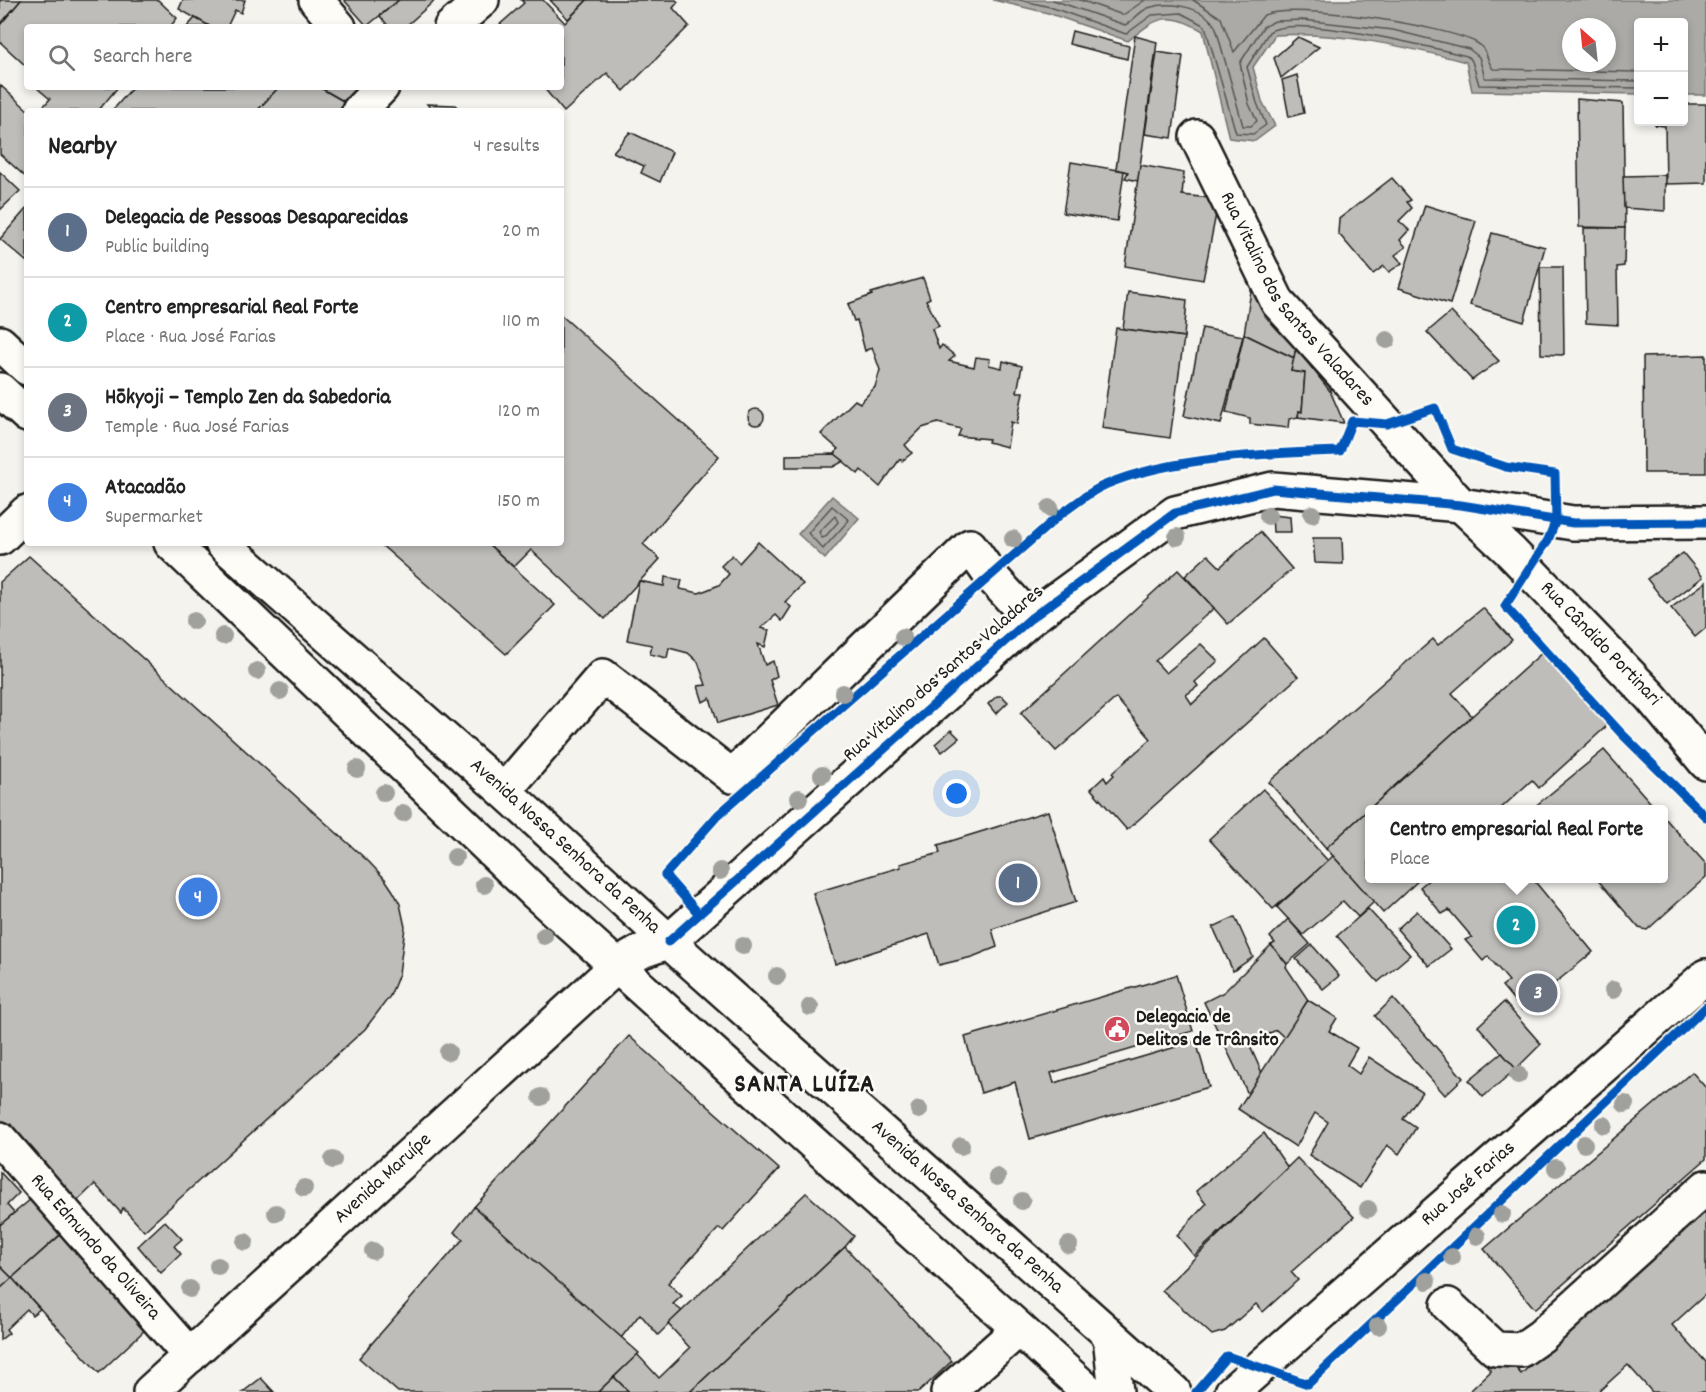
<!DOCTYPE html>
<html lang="en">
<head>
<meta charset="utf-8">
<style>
	body { margin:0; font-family:Dekko,sans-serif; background:#f2f2f2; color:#222 }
	.controls { position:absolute; right:18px; top:18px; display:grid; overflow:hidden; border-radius:6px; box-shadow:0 3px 9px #0003 }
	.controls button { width:54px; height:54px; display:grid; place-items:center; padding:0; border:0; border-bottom:2px solid #e0e0e0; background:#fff; color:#222; font:30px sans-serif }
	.compass { position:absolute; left:1562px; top:18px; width:54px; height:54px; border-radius:50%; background:#fff; box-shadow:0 3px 9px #0003; rotate:333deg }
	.you { position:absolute; left:957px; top:794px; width:21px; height:21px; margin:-15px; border:4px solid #fff; border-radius:50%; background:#1a73e8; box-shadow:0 0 0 9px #1a73e833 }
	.badge { display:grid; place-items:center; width:39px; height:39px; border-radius:50%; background:#d1495b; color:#fff; font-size:20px; font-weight:700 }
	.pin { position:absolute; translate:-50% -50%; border:3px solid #fff; box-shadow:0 2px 6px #0006 }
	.popup { position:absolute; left:1365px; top:805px; width:303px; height:78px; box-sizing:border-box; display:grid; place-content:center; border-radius:6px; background:#fff; filter:drop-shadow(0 2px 4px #0005); font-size:20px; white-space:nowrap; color:#767676 }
	.popup b { font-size:22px; color:#222 }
	.popup::after { content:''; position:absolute; left:50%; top:100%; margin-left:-12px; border:12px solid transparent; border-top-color:#fff }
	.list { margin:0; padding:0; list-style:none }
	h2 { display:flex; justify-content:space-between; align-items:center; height:78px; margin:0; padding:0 24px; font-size:26px }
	h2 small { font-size:20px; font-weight:400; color:#767676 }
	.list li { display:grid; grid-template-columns:39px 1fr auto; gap:18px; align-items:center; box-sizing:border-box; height:90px; padding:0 24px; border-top:2px solid #e0e0e0 }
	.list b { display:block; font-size:22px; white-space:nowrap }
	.list p { margin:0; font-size:20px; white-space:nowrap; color:#767676 }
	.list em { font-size:20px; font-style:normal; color:#767676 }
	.icon { flex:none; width:33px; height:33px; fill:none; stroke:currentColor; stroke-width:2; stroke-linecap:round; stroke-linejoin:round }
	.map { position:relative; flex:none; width:1706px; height:1392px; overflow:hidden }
	.search { position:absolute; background:#fff; box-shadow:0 3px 9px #0003; left:24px; top:24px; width:540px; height:66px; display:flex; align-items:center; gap:15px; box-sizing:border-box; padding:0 21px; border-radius:6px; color:#767676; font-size:22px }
	.panel { position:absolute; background:#fff; box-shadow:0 3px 9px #0003; left:24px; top:108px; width:540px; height:438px; border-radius:6px }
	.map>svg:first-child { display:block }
</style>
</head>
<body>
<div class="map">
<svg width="1706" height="1392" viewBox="0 0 1706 1392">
	<rect width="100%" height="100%" fill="#f4f3ee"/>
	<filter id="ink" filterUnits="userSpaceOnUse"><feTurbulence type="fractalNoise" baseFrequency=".0167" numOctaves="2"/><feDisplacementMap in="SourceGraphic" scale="12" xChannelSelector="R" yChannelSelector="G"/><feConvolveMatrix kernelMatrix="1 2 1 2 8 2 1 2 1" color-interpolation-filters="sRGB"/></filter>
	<g filter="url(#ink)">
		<g fill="#abaaa6" stroke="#72716f" stroke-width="1.5" fill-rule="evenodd">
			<path d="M993 0H1706V95H1684V22H1638V94L1472 91 1466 62C1404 46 1340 32 1275 35L1253 67 1262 101 1275 126 1255 141 1229 138 1203 31C1168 11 1158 16 1128 41L1048 13ZM1571 27H1607V63H1571Z"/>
			<path d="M832 496 859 518 825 559 798 534Z"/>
		</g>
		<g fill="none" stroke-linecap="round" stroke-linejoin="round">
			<g stroke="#555553" stroke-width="1.5">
				<path d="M1020 0 1050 7 1126 34 1152 15 1181 13 1205 26 1236 133 1253 134 1266 125 1257 103 1247 67 1269 32C1296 13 1434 48 1467 56L1472 61 1479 85 1638 88"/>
				<path d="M1053 0 1125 25C1133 21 1139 12 1148 8 1169 1 1205 6 1216 28L1243 126H1251L1257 121 1249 104 1240 63 1263 27 1275 21 1303 20 1393 30 1469 49 1479 57 1485 78 1638 81"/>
				<path d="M1080 0 1123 15 1145 0"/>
				<path d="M1193 0 1221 18 1234 52 1264 15C1294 2 1447 26 1477 43 1488 49 1486 60 1493 69L1638 72"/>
				<path d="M832 506 849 520 823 549 808 533Z"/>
				<path d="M835 516 838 522 825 537 822 538 819 532Z"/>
			</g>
		</g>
		<g fill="#bebdba" stroke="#1c1c1c" stroke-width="1.5">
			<path d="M0 0H21L0 25Z"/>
			<path d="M21 0H158L177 18 170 27H27V67L0 42V25Z"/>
			<path d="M183 0H245L241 13 235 10 227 27H211L179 9Z"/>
			<path d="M344 0H399L367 26Z"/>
			<path d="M399 0H435L405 27H389L380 16Z"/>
			<path d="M521 0H543L565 23 587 0H676L678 2 673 8 689 26 624 91 607 73 564 112 543 87H561V27H497L524 3Z"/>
			<path d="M550 0H587L568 19Z"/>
			<path d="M195 18 211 27H187Z"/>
			<path d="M1072 31 1129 46 1127 59 1069 44Z"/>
			<path d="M1135 36 1157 42 1138 181 1125 178 1128 172 1116 169Z"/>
			<path d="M1298 37 1319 47 1281 78 1274 58Z"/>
			<path d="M1157 52 1183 56 1172 138 1145 134Z"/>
			<path d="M1297 75 1304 113 1289 117 1282 80Z"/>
			<path d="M0 85 29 111 27 178 0 154Z"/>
			<path d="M36 87H118L98 111H39L50 99Z"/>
			<path d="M133 87H279L257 111H112Z"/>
			<path d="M279 87H319L355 108 352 111H257Z"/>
			<path d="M319 87H357L347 103Z"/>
			<path d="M1577 99 1623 103 1625 228 1579 227Z"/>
			<path d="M427 104 455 105 461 111H433Z"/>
			<path d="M1684 104H1706V183L1666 184 1665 126 1655 125V122H1684Z"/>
			<path d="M630 132 672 152 660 182 641 173 644 166 613 152Z"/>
			<path d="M1071 162 1124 171 1117 221 1063 213Z"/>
			<path d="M1140 165 1184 173 1182 195 1219 199 1203 280 1125 266Z"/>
			<path d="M0 172 20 191 0 210Z"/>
			<path d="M1665 175V211L1624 208 1623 176Z"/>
			<path d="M1392 178 1411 200 1407 202 1412 208 1399 221 1409 230 1400 240 1406 247 1395 255 1402 263 1389 272 1384 266 1373 274 1338 233 1339 219Z"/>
			<path d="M1425 205 1476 221 1450 304 1399 288Z"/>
			<path d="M27 208V262L0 239Z"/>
			<path d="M1584 228H1625L1624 266 1617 267 1618 325 1586 323Z"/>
			<path d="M1492 233 1545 247 1524 322 1470 305Z"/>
			<path d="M1540 267H1563L1564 354 1562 355 1541 354Z"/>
			<path d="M923 278 930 298 926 300 939 326 932 329 939 349 942 345 955 356 949 361 974 367 976 357 990 359 989 365 1002 368 1003 361 1022 366 1017 392H1023L1017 424 1011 422 1007 447 988 442 989 439 958 436 961 429 938 423 922 428 905 445 912 453 902 461 900 459 880 487 861 470 858 474 835 454 838 449 821 434 855 400 860 403 875 387 880 370 872 347 865 351 857 320 854 321 848 304 872 295 871 293Z"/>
			<path d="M1252 285 1296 348 1294 358 1244 334Z"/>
			<path d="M1128 292 1187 300 1184 337 1123 329Z"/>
			<path d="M1451 312 1499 361 1472 380 1427 332Z"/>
			<path d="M561 315 719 456 643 544 660 559 605 619 531 550 514 567 487 543H561Z"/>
			<path d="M1116 328 1184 337 1170 438 1102 428Z"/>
			<path d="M1202 328 1243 336 1221 424 1184 416Z"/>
			<path d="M1244 334 1294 358 1291 371 1305 373 1302 412 1299 411 1298 417 1289 419 1288 428 1250 424V418L1226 412Z"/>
			<path d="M1296 348 1330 391 1344 423 1298 417 1299 411 1302 412 1305 373 1291 371Z"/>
			<path d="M1706 355V473H1644L1643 357Z"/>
			<circle cx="756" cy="417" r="8"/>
			<path d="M835 454 844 461 833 467H786V455Z"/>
			<path d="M1272 515 1290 517 1291 532H1273Z"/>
			<path d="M1260 532 1292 569 1228 624 1185 576 1208 555 1220 567Z"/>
			<path d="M1313 538H1342L1343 564 1315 563Z"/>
			<path d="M758 542 803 584 785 602 791 607 782 621 776 615 761 628 769 630 765 647 758 644 765 665 773 661 777 676 770 680 778 705 718 723 710 698 703 702 698 686 706 685 698 662 688 653 669 648 667 658 650 654 652 645 627 640 639 581 664 586 665 577 682 580 680 589 699 593 719 585 729 574 721 566 732 555 739 563Z"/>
			<path d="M379 543H487L555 605 506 654Z"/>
			<path d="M1683 553 1703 577 1667 604 1647 579Z"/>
			<path d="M29 556 369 862 385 879 393 891 400 904 405 927 399 974 390 996 365 1029 144 1231 123 1208 121 1213 95 1184 69 1209 0 1129V582Z"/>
			<path d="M1178 570 1214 608 1155 661 1166 673 1201 644 1218 661 1195 682 1198 686 1186 695 1192 704 1264 638 1298 677 1127 830 1091 789 1104 777 1107 782 1114 775 1112 773 1151 739 1116 698 1056 751 1021 713Z"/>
			<path d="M1706 582V628L1695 637 1671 608Z"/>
			<path d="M1483 608 1512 640 1452 693 1472 716 1326 848 1269 782 1433 639 1438 645Z"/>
			<path d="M1545 650 1610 723 1539 788 1532 780 1499 810H1369V878H1421L1383 913 1326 848Z"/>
			<path d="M997 696H1002L1008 702 996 714 988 704Z"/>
			<path d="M951 730 959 738 942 752 935 744Z"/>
			<path d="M1604 750 1657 810 1533 808Z"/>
			<path d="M1263 789 1328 861 1273 909 1209 839Z"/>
			<path d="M1048 811 1076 902 992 929 997 947 972 957 939 965 929 934 835 964 813 893 901 867 900 864 940 853 938 845Z"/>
			<path d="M1663 816 1706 864V877L1647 930 1639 928 1596 878H1663Z"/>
			<path d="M1333 856 1374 902 1358 917 1343 901 1303 935 1277 907Z"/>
			<path d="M1431 878H1532L1593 952 1522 1010 1502 986 1509 981 1488 956 1483 961 1465 940 1472 937 1449 910 1442 914 1420 887Z"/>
			<path d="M1368 909 1410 955 1378 982 1337 936Z"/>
			<path d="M1417 911 1451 949 1429 966 1397 929Z"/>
			<path d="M1235 917 1253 957 1233 971 1213 927Z"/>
			<path d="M1288 919 1310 944 1287 964 1271 945 1275 943 1270 937Z"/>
			<path d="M1271 945 1287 964 1286 967 1308 1000 1285 1038 1276 1030 1249 1044 1262 1073 1248 1094 1204 1002 1224 992Z"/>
			<path d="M1312 945 1339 976 1323 989 1296 959Z"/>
			<path d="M1176 975 1193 1031 1051 1073 1054 1083 1196 1041 1209 1087 1030 1139 1015 1082 981 1093 965 1037Z"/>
			<path d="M1393 998 1463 1078 1445 1095 1375 1016Z"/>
			<path d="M1308 1000 1337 1018 1329 1031 1357 1048 1347 1065 1359 1074 1369 1057 1422 1092 1403 1119 1416 1128 1399 1154 1387 1145 1360 1188 1309 1155 1328 1122 1315 1113 1296 1147 1238 1109Z"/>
			<path d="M1504 1002 1541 1044 1516 1069 1478 1026Z"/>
			<path d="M629 1036 779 1169 723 1231 719 1228 668 1283 682 1296 673 1304 682 1311 658 1335 640 1314 621 1338 474 1207Z"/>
			<path d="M1502 1053 1516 1069 1483 1097 1469 1080Z"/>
			<path d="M1692 1072 1706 1088V1159L1535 1309 1484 1249Z"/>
			<path d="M1264 1133 1288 1168 1194 1256 1177 1235 1206 1204 1196 1191Z"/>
			<path d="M1297 1158 1354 1217 1291 1272 1298 1280 1263 1312 1256 1304 1225 1331 1212 1335 1162 1290Z"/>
			<path d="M0 1172 19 1193 7 1205 14 1213 0 1225Z"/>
			<path d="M806 1193 854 1236 845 1247 690 1392H629L614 1377 637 1354 659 1378 690 1348 668 1324Z"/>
			<path d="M31 1199 62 1233 12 1278 0 1266V1225Z"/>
			<path d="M474 1207 639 1353 598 1392H398L359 1358 463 1239 454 1232Z"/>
			<path d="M1706 1209V1294L1672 1325 1706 1362V1392H1652L1628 1365 1598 1392H1469L1491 1371 1487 1367 1501 1358H1507L1521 1374Z"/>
			<path d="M165 1221 182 1239 174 1246 181 1254 161 1273 138 1246Z"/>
			<path d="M65 1231 147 1328 99 1373 12 1278Z"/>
			<path d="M845 1247 952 1361 919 1392H690Z"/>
			<path d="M0 1266 12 1278 0 1289Z"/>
			<path d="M12 1278 40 1309 32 1315 27 1309 6 1329 9 1333 0 1340V1289Z"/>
			<path d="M614 1377 629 1392H598Z"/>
			<path d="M261 1378 274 1392H243Z"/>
		</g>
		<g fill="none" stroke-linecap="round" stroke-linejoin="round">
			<g stroke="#1c1c1c" stroke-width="38">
				<g id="minor">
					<path d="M316 0 339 27"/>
					<path d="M451 27 482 0"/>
					<path d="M359 111 382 87"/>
					<path id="s1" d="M1197 137 1278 303 1461 505 1510 551 1651 697 1706 763"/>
					<path d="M0 538 27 512"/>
					<path d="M504 791 603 676 732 776 970 546 991 576 1030 619"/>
					<path d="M668 942 1030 619 1175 513 1273 489 1461 505 1573 523 1706 522"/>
					<path id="s2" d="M0 1139 190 1356"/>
					<path d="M1448 1305 1495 1349 1521 1350 1541 1336 1706 1187"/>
					<path d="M1110 1337 1116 1392"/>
					<path d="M948 1392 1019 1329"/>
					<path id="s3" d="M1232 1392 1706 976"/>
				</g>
			</g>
			<g stroke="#1c1c1c" stroke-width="38">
				<g id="major">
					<path d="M0 343 27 368"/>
					<path d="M0 390 27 415"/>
					<path d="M171 543 537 894 1089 1392"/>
					<path id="s4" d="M222 543 504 791 689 960 1174 1392"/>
					<path id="s5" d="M150 1392 618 965 642 951 668 942"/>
				</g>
			</g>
			<use href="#minor" stroke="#fdfcf7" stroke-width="33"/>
			<use href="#major" stroke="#fdfcf7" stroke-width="33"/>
			<g stroke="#fdfcf7" stroke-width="13">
				<g id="cycleway">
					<path d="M699 914 665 875 718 815 1062 513C1076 504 1090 491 1105 485 1169 457 1270 453 1340 451L1352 421 1387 424 1435 408 1452 449 1506 467 1555 474 1556 520 1548 540 1505 606 1621 733 1706 817"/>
					<path d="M668 942 1030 619 1175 513 1273 489 1461 505 1573 523 1706 522"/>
					<path d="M1196 1392 1227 1356 1308 1384 1706 1007"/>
				</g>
			</g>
			<use href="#cycleway" stroke="#0057b8" stroke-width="9"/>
		</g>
		<g fill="#a0a09d">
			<circle cx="1387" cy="340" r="9"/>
			<circle cx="1050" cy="508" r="9"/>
			<circle cx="1312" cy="514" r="9"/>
			<circle cx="1268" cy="516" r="9"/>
			<circle cx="1177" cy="537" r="9"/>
			<circle cx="1013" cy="539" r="9"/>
			<circle cx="194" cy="621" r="9"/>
			<circle cx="223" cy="636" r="9"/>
			<circle cx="903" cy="637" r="9"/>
			<circle cx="257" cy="671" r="9"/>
			<circle cx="280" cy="691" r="9"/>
			<circle cx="843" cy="693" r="9"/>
			<circle cx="357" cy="769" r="9"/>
			<circle cx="822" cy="775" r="9"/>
			<circle cx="384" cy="793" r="9"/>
			<circle cx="799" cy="798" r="9"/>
			<circle cx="403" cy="813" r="9"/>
			<circle cx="455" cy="857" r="9"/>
			<circle cx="720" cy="871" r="9"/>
			<circle cx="484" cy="885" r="9"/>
			<circle cx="544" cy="936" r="9"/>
			<circle cx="743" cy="946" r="9"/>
			<circle cx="777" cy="976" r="9"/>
			<circle cx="1613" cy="990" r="9"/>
			<circle cx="810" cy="1007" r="9"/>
			<circle cx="448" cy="1052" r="9"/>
			<circle cx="1518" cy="1075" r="9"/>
			<circle cx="541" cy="1097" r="9"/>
			<circle cx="1625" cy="1104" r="9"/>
			<circle cx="919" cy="1110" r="9"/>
			<circle cx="1604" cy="1125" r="9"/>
			<circle cx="1584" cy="1144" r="9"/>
			<circle cx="961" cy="1146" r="9"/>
			<circle cx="333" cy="1160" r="9"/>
			<circle cx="1556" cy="1168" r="9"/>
			<circle cx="997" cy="1177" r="9"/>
			<circle cx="304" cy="1188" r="9"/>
			<circle cx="1022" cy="1201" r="9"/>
			<circle cx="1368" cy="1209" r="9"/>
			<circle cx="276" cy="1213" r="9"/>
			<circle cx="1502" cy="1214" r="9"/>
			<circle cx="1477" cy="1236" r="9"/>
			<circle cx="245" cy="1242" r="9"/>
			<circle cx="1069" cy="1245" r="9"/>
			<circle cx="373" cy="1251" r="9"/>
			<circle cx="1452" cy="1257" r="9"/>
			<circle cx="218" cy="1266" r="9"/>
			<circle cx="1427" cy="1281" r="9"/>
			<circle cx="190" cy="1289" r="9"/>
			<circle cx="1378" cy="1326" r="9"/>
		</g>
	</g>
	<defs>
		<g id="civic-disc" transform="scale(1.35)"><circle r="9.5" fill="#d1495b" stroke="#fdfcf7"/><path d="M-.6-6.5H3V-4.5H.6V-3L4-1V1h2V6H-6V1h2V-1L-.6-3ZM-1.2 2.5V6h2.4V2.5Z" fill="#fff"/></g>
	</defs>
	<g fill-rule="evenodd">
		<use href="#civic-disc" x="1117" y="1029"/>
	</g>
	<g text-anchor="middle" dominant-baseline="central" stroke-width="5" stroke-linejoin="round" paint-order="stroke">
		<g font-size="20" fill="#1c1c1c" stroke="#fdfcf7">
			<text stroke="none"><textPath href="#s1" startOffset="192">Rua Vitalino dos Santos Valadares</textPath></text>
			<text stroke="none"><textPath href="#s1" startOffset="654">Rua Cândido Portinari</textPath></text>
			<text transform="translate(944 674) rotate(-41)">Rua Vitalino dos Santos Valadares</text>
			<text stroke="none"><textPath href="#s4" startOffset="458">Avenida Nossa Senhora da Penha</textPath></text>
			<text stroke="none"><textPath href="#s5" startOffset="316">Avenida Maruípe</textPath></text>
			<text stroke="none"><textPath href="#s3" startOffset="315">Rua José Farias</textPath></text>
			<text stroke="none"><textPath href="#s4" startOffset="998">Avenida Nossa Senhora da Penha</textPath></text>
			<text stroke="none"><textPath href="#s2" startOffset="144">Rua Edmundo da Oliveira</textPath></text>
		</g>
		<g font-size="20" font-weight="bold" fill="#1c1c1c" stroke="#fdfcf7" text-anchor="start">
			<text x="1136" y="1018">Delegacia de<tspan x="1136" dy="23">Delitos de Trânsito</tspan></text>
		</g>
		<g font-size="26" font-weight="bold" letter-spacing="1.5" fill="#1c1c1c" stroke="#fdfcf7">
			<text x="805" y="1085">SANTA LUÍZA</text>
		</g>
	</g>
</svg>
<div class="controls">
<button>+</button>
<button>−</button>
</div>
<svg class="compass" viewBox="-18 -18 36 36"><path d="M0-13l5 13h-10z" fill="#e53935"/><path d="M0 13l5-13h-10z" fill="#767676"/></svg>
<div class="you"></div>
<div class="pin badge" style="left:1018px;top:883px;background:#5c6f8a">1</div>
<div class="pin badge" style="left:1516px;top:925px;background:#0f9aa8">2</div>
<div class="popup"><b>Centro empresarial Real Forte</b>Place</div>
<div class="pin badge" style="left:1538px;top:993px;background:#6b7280">3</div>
<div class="pin badge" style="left:198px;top:897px;background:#3f7fe0">4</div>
<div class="search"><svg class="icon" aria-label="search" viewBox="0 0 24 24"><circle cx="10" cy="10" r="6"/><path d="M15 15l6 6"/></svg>Search here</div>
<section class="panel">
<h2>Nearby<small>4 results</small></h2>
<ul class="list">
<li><span class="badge" style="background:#5c6f8a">1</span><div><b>Delegacia de Pessoas Desaparecidas</b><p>Public building</p></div><em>20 m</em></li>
<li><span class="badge" style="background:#0f9aa8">2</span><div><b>Centro empresarial Real Forte</b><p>Place · Rua José Farias</p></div><em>110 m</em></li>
<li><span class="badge" style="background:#6b7280">3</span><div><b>Hōkyoji – Templo Zen da Sabedoria</b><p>Temple · Rua José Farias</p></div><em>120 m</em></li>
<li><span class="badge" style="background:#3f7fe0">4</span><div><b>Atacadão</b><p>Supermarket</p></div><em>150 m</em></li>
</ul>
</section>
</div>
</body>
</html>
